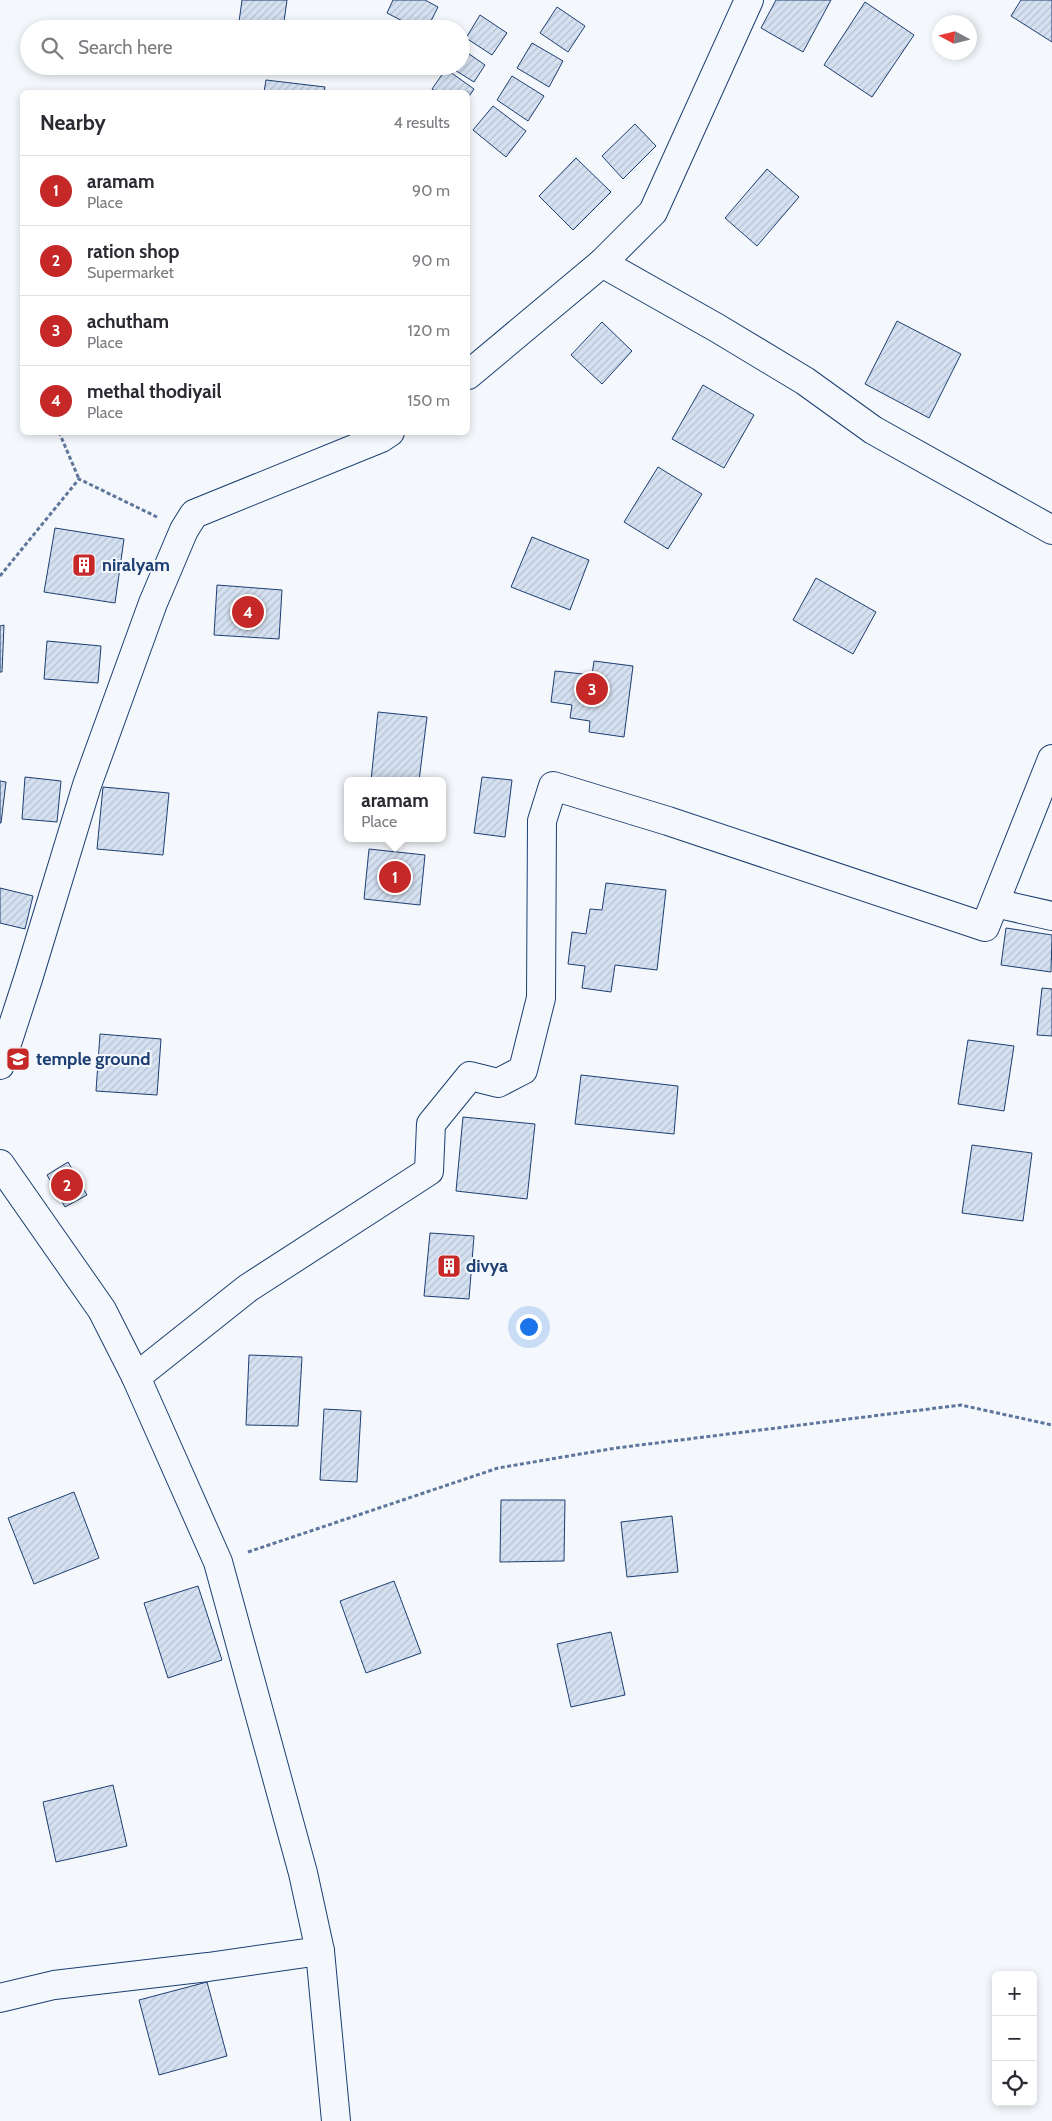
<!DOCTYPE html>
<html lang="en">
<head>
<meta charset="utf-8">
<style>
	body { margin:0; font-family:Cabin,sans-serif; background:#f2f2f3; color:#2b2b33 }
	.controls { position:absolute; right:15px; bottom:15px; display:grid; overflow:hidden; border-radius:8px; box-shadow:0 2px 8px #0003 }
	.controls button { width:45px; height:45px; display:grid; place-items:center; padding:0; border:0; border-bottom:1px solid #e1e1e2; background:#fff; color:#2b2b33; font:25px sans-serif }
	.compass { position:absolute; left:932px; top:15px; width:45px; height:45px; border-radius:50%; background:#fff; box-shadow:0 2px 8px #0003; rotate:277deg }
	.you { position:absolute; left:528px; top:1326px; width:18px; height:18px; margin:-12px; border:4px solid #fff; border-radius:50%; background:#1a73e8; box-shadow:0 0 0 8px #1a73e833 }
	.badge { display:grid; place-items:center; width:32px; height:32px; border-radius:50%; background:#c62828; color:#fff; font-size:16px; font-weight:700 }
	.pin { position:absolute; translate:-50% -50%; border:2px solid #fff; box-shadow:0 1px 5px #0006 }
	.popup { position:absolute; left:344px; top:777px; width:102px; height:65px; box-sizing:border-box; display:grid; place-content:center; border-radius:8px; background:#fff; filter:drop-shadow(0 1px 4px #0005); font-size:16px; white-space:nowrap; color:#7c7c81 }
	.popup b { font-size:19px; color:#2b2b33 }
	.popup::after { content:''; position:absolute; left:50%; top:100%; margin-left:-10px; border:10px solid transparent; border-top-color:#fff }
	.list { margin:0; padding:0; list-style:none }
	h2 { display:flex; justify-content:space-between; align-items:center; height:65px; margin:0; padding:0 20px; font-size:21px }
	h2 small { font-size:16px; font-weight:400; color:#7c7c81 }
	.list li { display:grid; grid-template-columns:32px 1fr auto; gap:15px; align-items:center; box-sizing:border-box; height:70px; padding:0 20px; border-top:1px solid #e1e1e2 }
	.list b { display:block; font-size:19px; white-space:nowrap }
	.list p { margin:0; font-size:16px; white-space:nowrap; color:#7c7c81 }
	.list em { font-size:16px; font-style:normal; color:#7c7c81 }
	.icon { flex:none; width:28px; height:28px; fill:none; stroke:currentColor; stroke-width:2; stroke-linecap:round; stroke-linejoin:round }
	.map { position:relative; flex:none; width:1052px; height:2121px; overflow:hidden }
	.search { position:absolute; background:#fff; box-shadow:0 2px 8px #0003; left:20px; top:20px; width:450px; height:55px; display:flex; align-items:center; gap:12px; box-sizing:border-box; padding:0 18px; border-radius:28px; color:#7c7c81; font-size:19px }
	.panel { position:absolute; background:#fff; box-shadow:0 2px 8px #0003; left:20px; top:90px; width:450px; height:345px; border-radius:8px }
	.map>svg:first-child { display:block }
</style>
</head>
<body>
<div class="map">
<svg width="1052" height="2121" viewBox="0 0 1052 2121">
	<defs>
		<pattern id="building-hatch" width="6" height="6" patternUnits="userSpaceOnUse" patternTransform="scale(1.25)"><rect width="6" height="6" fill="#d5e0f0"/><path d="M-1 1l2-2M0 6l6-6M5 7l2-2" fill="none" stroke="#b6c1d1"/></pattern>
	</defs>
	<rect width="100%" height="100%" fill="#f4f7fb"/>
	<g fill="url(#building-hatch)" stroke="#1d3f73">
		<path d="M242 0H287L283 29H238Z"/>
		<path d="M393 0H425L438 7 427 29H418L387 13Z"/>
		<path d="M776 0H831L803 52 761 28Z"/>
		<path d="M1021 0H1052V42L1011 16Z"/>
		<path d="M865 2 914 35 872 97 824 65Z"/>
		<path d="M557 7 585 26 568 52 540 33Z"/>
		<path d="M480 15 507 33 492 55 466 38Z"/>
		<path d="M532 43 563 61 549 87 517 68Z"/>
		<path d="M462 49 485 65 474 82 450 67 461 66Z"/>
		<path d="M446 69 474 89 468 98V92H437L432 89Z"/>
		<path d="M512 76 544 96 528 121 497 100Z"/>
		<path d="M266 80 325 87 324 92H264Z"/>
		<path d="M493 106 526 131 506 157 473 130Z"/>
		<path d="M635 124 656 146 623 179 602 156Z"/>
		<path d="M576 158 611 192 573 230 539 196Z"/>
		<path d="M767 169 799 197 757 246 725 218Z"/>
		<path d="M897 321 961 354 929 418 865 384Z"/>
		<path d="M602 322 632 351 602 384 571 355Z"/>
		<path d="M703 385 754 415 724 468 672 439Z"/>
		<path d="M658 467 702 494 668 549 624 522Z"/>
		<path d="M55 528 124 539 115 603 44 592Z"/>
		<path d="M532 537 589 560 570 610 511 587Z"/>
		<path d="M816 578 876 612 853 654 793 620Z"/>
		<path d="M217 585 282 590 279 639 214 635Z"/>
		<path d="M4 625 2 672H0V626Z"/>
		<path d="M47 641 101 646 98 683 44 679Z"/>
		<path d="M594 661 633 666 624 737 589 732 590 721 570 718 572 705 551 702 555 671 592 675Z"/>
		<path d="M378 712 427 717 419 781H371Z"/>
		<path d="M25 777 61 781 57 822 22 819Z"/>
		<path d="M482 777 512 780 505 837 474 833Z"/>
		<path d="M0 781 6 782 1 823H0Z"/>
		<path d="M103 787 169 793 163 855 97 849Z"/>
		<path d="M369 849 425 855 420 905 364 899Z"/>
		<path d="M606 883 666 890 657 970 615 965 611 992 582 988 585 966 568 964 572 932 586 934 590 909 602 910Z"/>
		<path d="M0 888 33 896 25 929 0 923Z"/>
		<path d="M1006 928 1052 935 1051 972 1001 965Z"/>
		<path d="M1042 988 1052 989V1036L1037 1035Z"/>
		<path d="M100 1034 161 1039 157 1095 96 1091Z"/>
		<path d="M968 1040 1014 1046 1004 1111 958 1104Z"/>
		<path d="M581 1075 678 1086 674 1134 575 1124Z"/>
		<path d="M463 1117 535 1124 527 1199 456 1191Z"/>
		<path d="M972 1145 1032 1153 1023 1221 962 1213Z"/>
		<path d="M68 1162 87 1195 65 1207 47 1175Z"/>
		<path d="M430 1233 474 1236 469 1299 424 1296Z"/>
		<path d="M249 1355 302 1357 298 1426 246 1425Z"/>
		<path d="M324 1409 361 1411 357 1482 320 1480Z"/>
		<path d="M74 1492 99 1558 34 1584 8 1518Z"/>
		<path d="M501 1500H565L564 1561 500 1562Z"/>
		<path d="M672 1516 678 1572 627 1577 621 1522Z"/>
		<path d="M394 1581 421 1653 366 1673 340 1601Z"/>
		<path d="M198 1586 222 1660 168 1678 144 1603Z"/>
		<path d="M611 1632 625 1695 571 1707 557 1644Z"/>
		<path d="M113 1785 127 1846 56 1862 43 1802Z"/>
		<path d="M207 1982 227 2056 159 2075 139 2000Z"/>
	</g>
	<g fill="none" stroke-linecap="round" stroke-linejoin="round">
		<g stroke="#1d3f73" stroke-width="30">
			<g id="minor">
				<path d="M602 263 717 328 805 381 873 430 1052 530"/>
				<path d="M468 375 602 263 653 212 749 0"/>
				<path d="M995 903 1052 916"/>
				<path d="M0 1065 28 979 87 785 153 603 184 530 194 514 381 438 390 432"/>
				<path d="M0 1164 102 1310 136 1377 218 1562 303 1873 320 1951 336 2121"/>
				<path d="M136 1377 248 1288 429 1171 431 1124 470 1076 498 1083 523 1070 541 998 542 821 553 786 668 821 985 927 1052 759"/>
				<path d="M0 1998 54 1985 208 1967 320 1951"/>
			</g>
		</g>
		<g stroke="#5e769c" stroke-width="3" stroke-dasharray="4 2.5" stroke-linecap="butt">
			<path d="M59 432 79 479"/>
			<path d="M0 576 79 479 157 517"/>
			<path d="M248 1552 498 1468 616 1448 961 1405 1052 1425"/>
		</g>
		<use href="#minor" stroke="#f4f7fb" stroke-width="28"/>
	</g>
	<defs>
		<g id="building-square" transform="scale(1.25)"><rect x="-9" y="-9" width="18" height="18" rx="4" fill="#c62828" stroke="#f4f7fb"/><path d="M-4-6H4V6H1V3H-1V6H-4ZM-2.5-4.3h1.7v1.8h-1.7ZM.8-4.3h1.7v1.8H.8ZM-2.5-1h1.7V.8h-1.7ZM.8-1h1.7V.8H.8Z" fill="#fff"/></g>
		<g id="school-square" transform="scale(1.25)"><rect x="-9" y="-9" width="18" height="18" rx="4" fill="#c62828" stroke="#f4f7fb"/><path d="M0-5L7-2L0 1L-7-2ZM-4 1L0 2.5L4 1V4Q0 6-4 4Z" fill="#fff"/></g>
	</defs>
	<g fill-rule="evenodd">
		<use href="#building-square" x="84" y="565"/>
		<use href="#school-square" x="18" y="1059"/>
		<use href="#building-square" x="449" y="1266"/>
	</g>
	<g text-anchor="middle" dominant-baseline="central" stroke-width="4" stroke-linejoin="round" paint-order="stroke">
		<g font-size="18" font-weight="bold" fill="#1d3f73" stroke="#f4f7fb" text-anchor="start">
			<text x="102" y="565">niralyam</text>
			<text x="36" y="1059">temple ground</text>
			<text x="466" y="1266">divya</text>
		</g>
	</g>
</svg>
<div class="controls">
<button>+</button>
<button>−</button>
<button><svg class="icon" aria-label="locate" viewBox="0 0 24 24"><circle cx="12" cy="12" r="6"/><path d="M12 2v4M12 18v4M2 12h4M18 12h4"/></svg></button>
</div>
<svg class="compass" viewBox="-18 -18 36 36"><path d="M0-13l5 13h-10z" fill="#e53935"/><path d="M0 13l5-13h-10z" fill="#7c7c81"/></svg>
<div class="you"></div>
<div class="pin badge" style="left:395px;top:877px">1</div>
<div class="popup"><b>aramam</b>Place</div>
<div class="pin badge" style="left:67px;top:1185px">2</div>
<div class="pin badge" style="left:592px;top:689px">3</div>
<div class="pin badge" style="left:248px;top:612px">4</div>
<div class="search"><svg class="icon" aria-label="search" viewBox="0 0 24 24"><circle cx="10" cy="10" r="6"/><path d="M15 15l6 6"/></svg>Search here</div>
<section class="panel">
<h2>Nearby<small>4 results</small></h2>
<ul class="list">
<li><span class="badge">1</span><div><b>aramam</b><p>Place</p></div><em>90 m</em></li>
<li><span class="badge">2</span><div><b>ration shop</b><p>Supermarket</p></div><em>90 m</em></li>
<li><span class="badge">3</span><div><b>achutham</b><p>Place</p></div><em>120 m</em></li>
<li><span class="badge">4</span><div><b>methal thodiyail</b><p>Place</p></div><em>150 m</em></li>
</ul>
</section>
</div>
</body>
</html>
